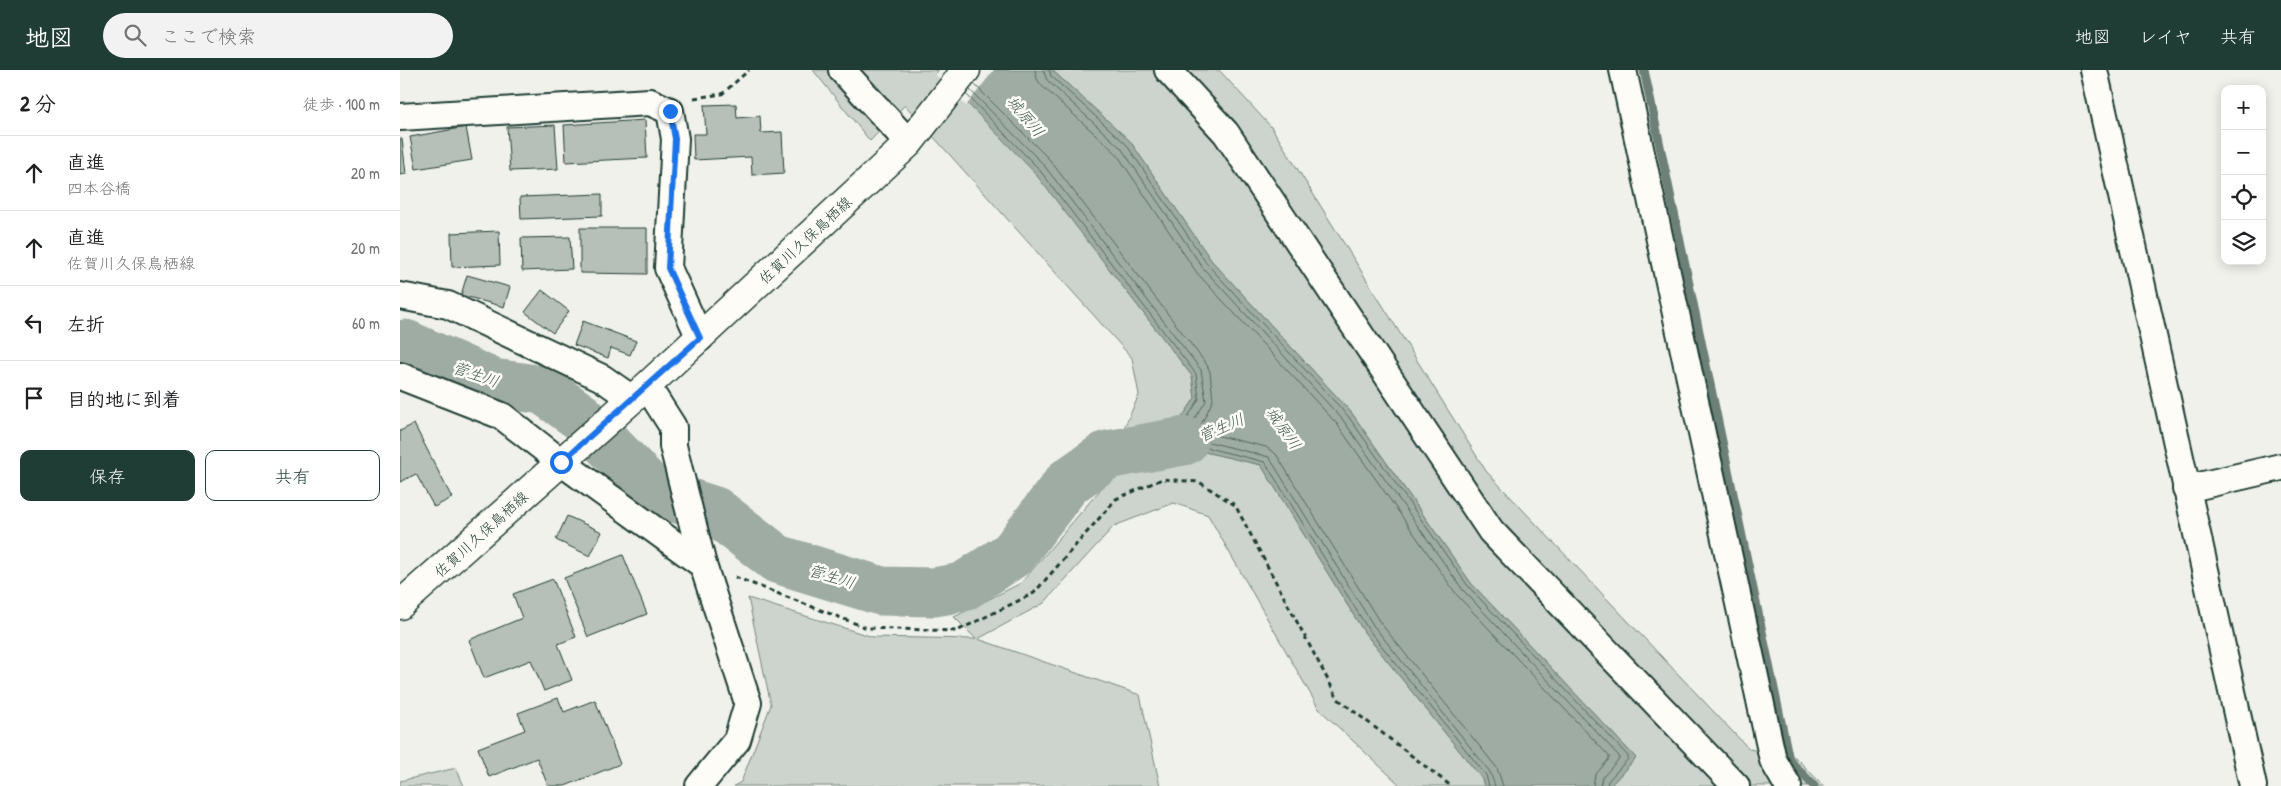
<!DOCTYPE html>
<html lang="ja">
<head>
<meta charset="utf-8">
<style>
	body { margin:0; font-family:"Patrick Hand","Klee One",sans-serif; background:#f2f2f2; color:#202124 }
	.controls { position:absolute; right:15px; top:15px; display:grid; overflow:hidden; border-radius:10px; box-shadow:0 2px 12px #0003 }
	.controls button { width:45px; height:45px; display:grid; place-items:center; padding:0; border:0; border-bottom:1px solid #e0e0e0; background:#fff; color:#202124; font:25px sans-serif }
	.stop { position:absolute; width:15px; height:15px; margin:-11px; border:4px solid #1a73e8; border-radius:50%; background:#fff }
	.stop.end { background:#1a73e8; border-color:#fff; box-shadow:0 1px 5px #0008 }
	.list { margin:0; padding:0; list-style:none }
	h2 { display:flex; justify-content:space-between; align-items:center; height:65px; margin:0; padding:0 20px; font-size:21px }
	h2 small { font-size:16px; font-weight:400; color:#757577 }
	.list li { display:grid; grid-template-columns:32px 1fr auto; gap:15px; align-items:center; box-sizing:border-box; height:75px; padding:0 20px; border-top:1px solid #e0e0e0 }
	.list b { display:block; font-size:19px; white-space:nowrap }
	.list p { margin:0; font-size:16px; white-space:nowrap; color:#757577 }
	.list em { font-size:16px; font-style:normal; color:#757577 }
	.actions { display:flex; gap:10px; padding:15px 20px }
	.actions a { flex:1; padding:11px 0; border:1px solid #1f3d34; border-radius:10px; text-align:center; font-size:18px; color:#1f3d34 }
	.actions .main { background:#1f3d34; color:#fff }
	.icon { flex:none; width:28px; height:28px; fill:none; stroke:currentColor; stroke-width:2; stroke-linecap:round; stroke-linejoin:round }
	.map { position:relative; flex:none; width:1881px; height:716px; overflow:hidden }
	header { display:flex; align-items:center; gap:30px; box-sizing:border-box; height:70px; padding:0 25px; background:#1f3d34; color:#fff }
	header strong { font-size:24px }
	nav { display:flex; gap:28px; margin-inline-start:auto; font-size:18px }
	.search { width:350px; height:45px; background:#f2f2f2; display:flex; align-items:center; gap:12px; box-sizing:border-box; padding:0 18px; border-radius:28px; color:#757577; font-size:19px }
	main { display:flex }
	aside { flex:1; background:#fff }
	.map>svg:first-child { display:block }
</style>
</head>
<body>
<header>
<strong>地図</strong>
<div class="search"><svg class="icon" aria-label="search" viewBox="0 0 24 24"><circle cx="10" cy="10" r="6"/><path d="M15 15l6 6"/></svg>ここで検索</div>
<nav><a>地図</a><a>レイヤ</a><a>共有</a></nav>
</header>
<main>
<aside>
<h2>2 分<small>徒歩 · 100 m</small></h2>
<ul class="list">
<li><svg class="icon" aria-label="ahead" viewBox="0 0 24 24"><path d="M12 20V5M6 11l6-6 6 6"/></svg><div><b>直進</b><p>四本谷橋</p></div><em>20 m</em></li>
<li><svg class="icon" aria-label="ahead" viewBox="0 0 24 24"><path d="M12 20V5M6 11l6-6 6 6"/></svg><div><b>直進</b><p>佐賀川久保鳥栖線</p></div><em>20 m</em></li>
<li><svg class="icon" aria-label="left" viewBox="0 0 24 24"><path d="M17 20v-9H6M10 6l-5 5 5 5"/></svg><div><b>左折</b></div><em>60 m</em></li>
<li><svg class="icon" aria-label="arrive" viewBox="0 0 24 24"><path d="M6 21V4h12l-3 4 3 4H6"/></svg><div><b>目的地に到着</b></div></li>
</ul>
<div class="actions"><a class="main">保存</a><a>共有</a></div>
</aside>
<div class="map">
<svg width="1881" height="716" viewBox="0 0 1881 716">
	<rect width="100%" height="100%" fill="#f0f1eb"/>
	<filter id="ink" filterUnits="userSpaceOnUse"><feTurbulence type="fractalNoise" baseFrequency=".02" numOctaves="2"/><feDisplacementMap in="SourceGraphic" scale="10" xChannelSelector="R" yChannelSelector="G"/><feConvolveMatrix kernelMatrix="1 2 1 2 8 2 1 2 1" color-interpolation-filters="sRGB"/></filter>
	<g filter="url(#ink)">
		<g fill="#cdd3cd" stroke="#768880">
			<path d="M413 0H535L634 101 792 306 795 328 779 352 718 371 739 325 732 288 505 35 470 71Z"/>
			<path d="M652 0H819L872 58 1086 401 1349 679 1395 687 1424 716H1210L1236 688 1071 513 951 342 811 190 730 71Z"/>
			<path d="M796 380 861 395 964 562 1082 709 1084 716H1001L919 639 808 445 774 433 714 456 644 533 578 569 740 625 760 716H334L341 712 371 635 348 528 473 567 576 569 554 547 621 513 721 395Z"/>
			<path d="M56 698 64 716H0V711Z"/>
		</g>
		<path fill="#9faca4" stroke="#6c8077" d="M535 0H652L730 71 811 190 951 342 1071 513 1236 688 1210 716H1084L1082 709 964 562 861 395 796 380 721 395 718 371 779 352 795 328 792 306 634 102Z"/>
		<path fill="#f0f1eb" d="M539 0H594L566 36 536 5Z"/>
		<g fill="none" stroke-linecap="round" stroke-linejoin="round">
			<g stroke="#526961" stroke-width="1">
				<path d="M635 0 637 9 641 15 716 83 797 203 937 354 1057 525 1209 686V689L1195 705 1193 716"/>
				<path d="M643 0 647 10 721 78 803 198 943 350 1063 520 1219 686V689L1202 708 1200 716"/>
				<path d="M649 0 651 6 726 74 807 194 948 346 1068 516 1228 686V689L1208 711 1207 716"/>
				<path d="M574 14 649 89 807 295 810 302 813 330 798 361 866 377 876 384 979 551 1097 698 1103 716"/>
				<path d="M570 20 643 94 801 300 806 331 789 358 783 362 747 374 746 378 797 369 869 387 973 555 1090 702 1095 716"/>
				<path d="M566 24 638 98 796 304 799 329 783 355 725 374V388L796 375 865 392 968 559 1086 705 1089 716"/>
			</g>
			<path stroke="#6c8077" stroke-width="9" d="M1244 0 1389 690 1414 716"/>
			<path stroke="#9faca4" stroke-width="49" d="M0 275 5 274 93 313 143 320 181 347 253 421 315 441 377 489 481 521 534 522 563 517 613 484 668 412 707 385 784 371"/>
		</g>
		<g fill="#b6bfb8" stroke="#1f3d34">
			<path d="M336 34 337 48 360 46 361 63 382 62 384 103 352 105 351 87 294 90 293 64H306L304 35Z"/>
			<path d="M245 50 247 88 166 92 164 55Z"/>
			<path d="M155 55 158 99 110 101 107 57Z"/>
			<path d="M66 57 72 90 16 99 10 67Z"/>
			<path d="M0 69H2L6 104 0 105Z"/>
			<path d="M202 124V146L121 149 120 127Z"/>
			<path d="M180 158H247V204L180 203Z"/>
			<path d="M99 161 100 195 52 197 51 163Z"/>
			<path d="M170 167 172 199 122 201 121 168Z"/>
			<path d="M67 205 110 217 104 237 61 225Z"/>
			<path d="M142 220 169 241 153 263 125 242Z"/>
			<path d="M183 251 236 271 230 285 211 278 208 288 174 275Z"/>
			<path d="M14 354 52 428 34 437 16 404 0 412V361Z"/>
			<path d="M167 446 202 462 190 486 156 470Z"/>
			<path d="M223 485 247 544 188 567 164 508Z"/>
			<path d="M153 509 176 567 158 574 172 610 144 621 131 590 84 608 69 570 122 548 113 524Z"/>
			<path d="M158 628 164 642 195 630 220 694 165 716H148L137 688 89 707 78 678 125 660 118 643Z"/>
		</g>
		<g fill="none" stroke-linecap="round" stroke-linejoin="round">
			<g stroke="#1f3d34" stroke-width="30">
				<g id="street">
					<path d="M442 0 509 73"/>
					<path d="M768 0 826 63 1091 461 1336 716"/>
					<path d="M1223 0 1373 690 1388 716"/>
					<path d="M1694 0 1853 716"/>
					<path d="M0 47 250 32 270 41 275 69 268 198 300 268"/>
					<path d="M0 226 48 235 202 308 232 329"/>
					<path d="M0 306 102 346 161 392 303 495"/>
					<path d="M247 316 273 357V376L303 495 348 633 337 670 299 716"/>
					<path d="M1786 419 1881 397"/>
				</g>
			</g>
			<g stroke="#1f3d34" stroke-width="31">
				<path id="primary" d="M0 535 247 316 509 73 566 0"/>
			</g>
			<g stroke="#1f3d34" stroke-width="3" stroke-dasharray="5 4" stroke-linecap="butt">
				<path d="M294 28 322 24 349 0"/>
				<path d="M335 507 467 558 557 561 634 523 716 429 762 409 799 412 835 435 938 629 1051 716"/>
			</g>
			<use href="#street" stroke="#fdfcf7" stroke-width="26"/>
			<use href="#primary" stroke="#fdfcf7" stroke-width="28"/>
		</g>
	</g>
	<g fill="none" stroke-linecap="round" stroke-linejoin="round" filter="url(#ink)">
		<path stroke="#1a73e8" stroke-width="6" d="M161 392 300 268 268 198 275 69 270 41"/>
	</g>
	<g text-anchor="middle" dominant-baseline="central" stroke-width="5" stroke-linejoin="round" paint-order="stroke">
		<g font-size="15" fill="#1f3d34" stroke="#fdfcf7">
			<text transform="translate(405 170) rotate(-43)">佐賀川久保鳥栖線</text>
			<text transform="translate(81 464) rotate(-42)">佐賀川久保鳥栖線</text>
		</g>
		<g font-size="16" font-style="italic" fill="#455e56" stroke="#fdfcf7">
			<text transform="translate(626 46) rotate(50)">城原川</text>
			<text transform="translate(76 304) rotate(19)">菅生川</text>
			<text transform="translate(821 357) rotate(-23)">菅生川</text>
			<text transform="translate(884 358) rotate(55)">城原川</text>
			<text transform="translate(432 506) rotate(17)">菅生川</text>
		</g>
	</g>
</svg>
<div class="controls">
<button>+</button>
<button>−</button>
<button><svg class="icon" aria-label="locate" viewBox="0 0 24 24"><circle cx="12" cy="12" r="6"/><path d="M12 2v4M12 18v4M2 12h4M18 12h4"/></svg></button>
<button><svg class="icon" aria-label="layers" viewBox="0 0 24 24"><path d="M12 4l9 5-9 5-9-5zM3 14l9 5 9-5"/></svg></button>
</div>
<div class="stop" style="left:161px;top:392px"></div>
<div class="stop end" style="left:270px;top:41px"></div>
</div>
</main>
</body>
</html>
